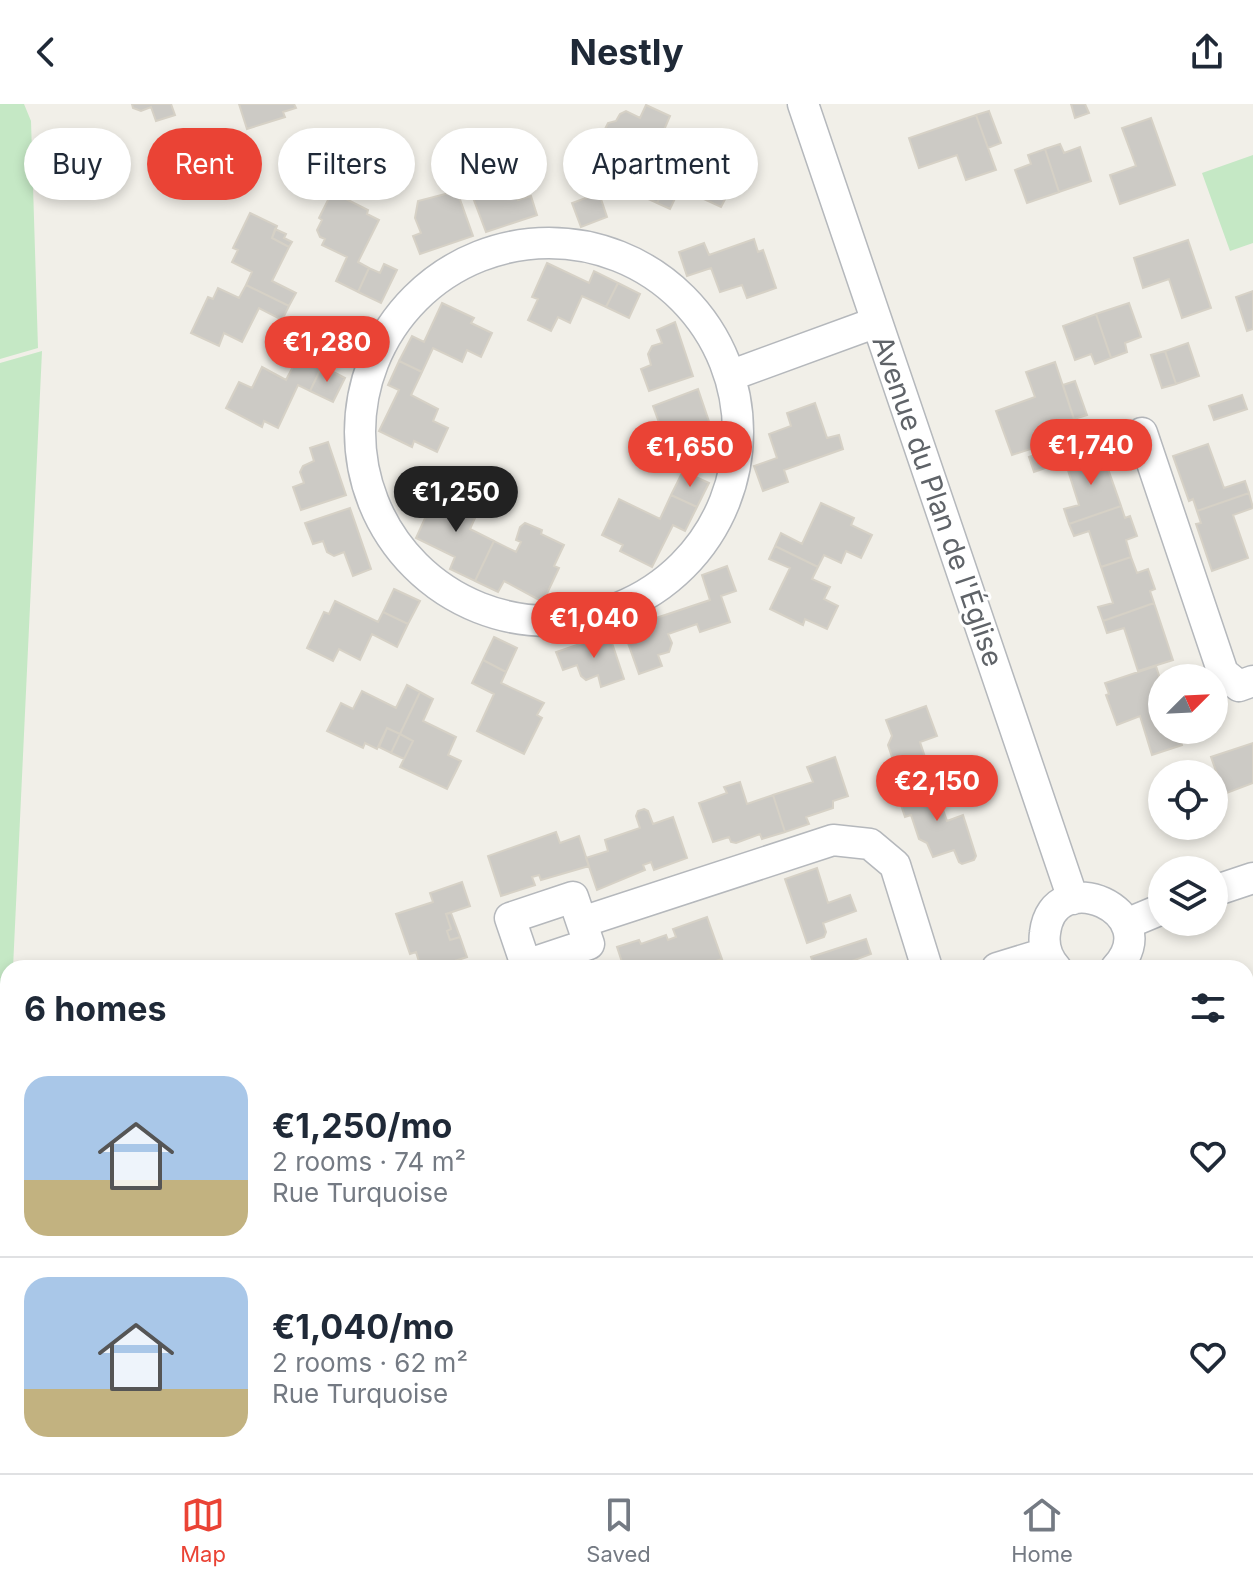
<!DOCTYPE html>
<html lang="en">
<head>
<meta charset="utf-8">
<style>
  :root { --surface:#fff; --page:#f2f2f3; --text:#1f2937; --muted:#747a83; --line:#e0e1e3; --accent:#ea4335 }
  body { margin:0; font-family:Inter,sans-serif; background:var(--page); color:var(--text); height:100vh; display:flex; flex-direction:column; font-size:30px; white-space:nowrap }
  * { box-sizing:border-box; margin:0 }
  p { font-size:26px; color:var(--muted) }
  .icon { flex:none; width:44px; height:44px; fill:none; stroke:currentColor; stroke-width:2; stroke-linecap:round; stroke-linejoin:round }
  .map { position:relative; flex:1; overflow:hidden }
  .details { position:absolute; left:0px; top:856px; width:1254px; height:514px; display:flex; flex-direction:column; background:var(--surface); border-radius:24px 24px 0 0; box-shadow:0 4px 12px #0003 }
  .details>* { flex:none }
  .banner { position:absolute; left:24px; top:24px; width:800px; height:72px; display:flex; gap:16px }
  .needle { width:52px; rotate:66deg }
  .fabs { position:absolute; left:1148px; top:560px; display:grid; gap:16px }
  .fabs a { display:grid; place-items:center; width:80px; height:80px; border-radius:50%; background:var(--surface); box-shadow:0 4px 12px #0003; font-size:40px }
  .price { position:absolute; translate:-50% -68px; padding:0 18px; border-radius:28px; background:var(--accent); color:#fff; font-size:26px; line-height:52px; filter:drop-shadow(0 2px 4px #0008) }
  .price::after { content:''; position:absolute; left:50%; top:48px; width:24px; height:18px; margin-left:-12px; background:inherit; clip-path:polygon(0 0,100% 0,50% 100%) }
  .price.on { background:#222; color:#fff }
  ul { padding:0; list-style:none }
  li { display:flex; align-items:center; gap:24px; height:200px; padding:0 24px }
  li+li { border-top:2px solid var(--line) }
  li span { display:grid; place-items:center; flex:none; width:224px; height:160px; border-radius:24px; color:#555 }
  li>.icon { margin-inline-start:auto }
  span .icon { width:96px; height:96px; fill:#fffc; stroke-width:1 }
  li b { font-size:34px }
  h2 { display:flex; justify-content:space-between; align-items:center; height:96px; padding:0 24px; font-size:34px }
  .chip { padding:0 28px; border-radius:36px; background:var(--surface); box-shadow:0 4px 12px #0003; font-size:28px; line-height:72px }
  .chip.on { background:var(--accent); color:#fff }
  header { display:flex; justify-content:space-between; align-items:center; height:104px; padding:0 24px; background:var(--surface); font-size:36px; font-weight:700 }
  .tabs { display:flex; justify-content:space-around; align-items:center; height:112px; border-top:2px solid var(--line); background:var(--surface); font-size:22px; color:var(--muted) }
  .tabs a { display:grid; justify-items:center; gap:4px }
  .tabs .on { color:var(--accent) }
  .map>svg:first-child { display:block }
  .green { fill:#c5e8c5 }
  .building { fill:#cccac5; stroke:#d6d1c6; stroke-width:2 }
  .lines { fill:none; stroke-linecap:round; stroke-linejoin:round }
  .minor-casing { stroke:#b5b8bc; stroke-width:33 }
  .minor { stroke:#fff; stroke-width:30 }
  .labels { text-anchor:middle; stroke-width:6; stroke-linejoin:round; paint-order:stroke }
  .street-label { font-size:28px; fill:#5f6368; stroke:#fff }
</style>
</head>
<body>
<header><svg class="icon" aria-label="back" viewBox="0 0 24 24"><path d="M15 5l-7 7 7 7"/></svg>Nestly<svg class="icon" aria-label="share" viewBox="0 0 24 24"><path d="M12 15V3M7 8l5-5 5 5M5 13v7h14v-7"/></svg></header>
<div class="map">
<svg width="1253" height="1369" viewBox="0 0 1253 1369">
  <rect width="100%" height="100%" fill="#f1efe8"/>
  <path class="green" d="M 0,0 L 24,0 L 31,17 L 38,244 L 0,255 Z
    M 1253,51 L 1253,139 L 1230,147 L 1202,69 Z
    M 42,247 L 13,864 L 8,864 L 8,1362 L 192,1362 L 197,1369 L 0,1369 L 0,259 Z"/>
  <path class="building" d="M 132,0 L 171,0 L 175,11 L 156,17 L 151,3 L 141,7 L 133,4 Z
    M 239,0 L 294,0 L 296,4 L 283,8 L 285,13 L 247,25 Z
    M 1071,0 L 1085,0 L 1089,9 L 1075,14 Z
    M 646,1 L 670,12 L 664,26 L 675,31 L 667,50 L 679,55 L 657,99 L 646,94 L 657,72 L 606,48 L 604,43 L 608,34 L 604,27 L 608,19 L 616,17 L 620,10 L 626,7 L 640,14 Z
    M 989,7 L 1001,39 L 988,44 L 976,11 Z
    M 976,11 L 996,66 L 966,76 L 957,51 L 919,64 L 909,34 Z
    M 1151,14 L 1175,81 L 1120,100 L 1110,71 L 1136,62 L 1122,24 Z
    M 718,35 L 740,47 L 730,67 L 738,71 L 721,103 L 680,84 L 670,105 L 657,99 L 679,55 L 691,61 L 699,44 L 711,49 Z
    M 1060,40 L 1064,49 L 1080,43 L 1091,77 L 1059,88 L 1045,45 Z
    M 1045,45 L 1059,88 L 1027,99 L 1015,66 L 1031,60 L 1028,51 Z
    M 492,75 L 496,86 L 509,82 L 513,84 L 518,96 L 531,92 L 537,111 L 486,128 L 469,83 Z
    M 457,87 L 473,132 L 420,150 L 413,132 L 421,129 L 415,114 L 418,97 Z
    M 332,88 L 368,106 L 367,110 L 379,116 L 358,158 L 369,164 L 358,188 L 336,177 L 347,153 L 322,141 L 325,135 L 320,133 L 317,126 L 322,116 L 319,114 Z
    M 599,89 L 607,113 L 581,123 L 572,99 Z
    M 250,109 L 277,122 L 272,134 L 289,143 L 272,177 L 296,189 L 289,202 L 246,181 L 252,168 L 232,158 L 238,146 L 233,144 Z
    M 275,125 L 286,130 L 284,134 L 292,138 L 289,143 L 272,134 Z
    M 754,135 L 758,148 L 763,146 L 776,184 L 747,194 L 742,181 L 720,188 L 711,164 L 687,172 L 679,148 L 704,139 L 709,151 Z
    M 1188,136 L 1211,204 L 1182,214 L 1169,175 L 1143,184 L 1134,154 Z
    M 547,159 L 589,179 L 594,167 L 618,179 L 606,203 L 582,192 L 570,219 L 558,213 L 551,227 L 528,216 L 538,195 L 532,193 Z
    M 384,160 L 397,166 L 381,199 L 358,188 L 369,164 L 380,169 Z
    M 618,179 L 640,190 L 629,214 L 606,203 Z
    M 246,181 L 289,202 L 282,216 L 259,204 L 242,238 L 224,229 L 219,242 L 191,229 L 208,193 L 213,195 L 218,184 L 239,194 Z
    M 1253,187 L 1253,225 L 1247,227 L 1236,193 Z
    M 442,199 L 474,214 L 471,219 L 492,229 L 481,253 L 467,246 L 462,258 L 433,244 L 422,268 L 399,257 L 412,232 L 424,238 Z
    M 1129,199 L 1141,233 L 1125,239 L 1127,248 L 1111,254 L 1096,210 Z
    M 1096,210 L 1111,254 L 1095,260 L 1091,250 L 1075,256 L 1063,222 Z
    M 675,218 L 693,272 L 649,287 L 641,265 L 651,261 L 648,250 L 652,242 L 662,239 L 657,226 Z
    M 1188,239 L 1199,272 L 1176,280 L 1165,247 Z
    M 1165,247 L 1176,280 L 1162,284 L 1151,251 Z
    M 299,251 L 322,262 L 310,287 L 298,281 L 278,324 L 264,317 L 262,323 L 226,304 L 239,278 L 252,284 L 262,263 L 286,276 Z
    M 399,257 L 422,268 L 411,291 L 438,305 L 433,317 L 448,324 L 437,348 L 414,337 L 412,343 L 379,327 L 399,286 L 388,281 Z
    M 1055,258 L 1074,315 L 1034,328 L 1040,342 L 1012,351 L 996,307 L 1035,293 L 1026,268 Z
    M 322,262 L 345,274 L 333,298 L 310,287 Z
    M 1075,277 L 1087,311 L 1074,315 L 1063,281 Z
    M 698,285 L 716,338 L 698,344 L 693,330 L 683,335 L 675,330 L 672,320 L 661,324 L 653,302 Z
    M 1242,291 L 1247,305 L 1214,316 L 1209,302 Z
    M 815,299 L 827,334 L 839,331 L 843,345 L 784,366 L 788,378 L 763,387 L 754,362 L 777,354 L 769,330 L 791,322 L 787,309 Z
    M 1081,336 L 1086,350 L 1034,368 L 1029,353 Z
    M 328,338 L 346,391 L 301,406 L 293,383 L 304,379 L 300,368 L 303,362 L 314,357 L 310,344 Z
    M 1208,340 L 1224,384 L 1245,377 L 1249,389 L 1197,407 L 1193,395 L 1189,397 L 1173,352 Z
    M 1101,345 L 1121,402 L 1069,420 L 1064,405 L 1079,401 L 1065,357 Z
    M 683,367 L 709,379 L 697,403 L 671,391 Z
    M 447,383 L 469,394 L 463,408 L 475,414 L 470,425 L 494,437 L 475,477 L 450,465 L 455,453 L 416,434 L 431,401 L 436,404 Z
    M 1249,389 L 1253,404 L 1233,411 L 1248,454 L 1212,467 L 1196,420 L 1201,419 L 1197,407 Z
    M 671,391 L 697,403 L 685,427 L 673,421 L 652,463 L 620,447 L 623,441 L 602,431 L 619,395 L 660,415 Z
    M 821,399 L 854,414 L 851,421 L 872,431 L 861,454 L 846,447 L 841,459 L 824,451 L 818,463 L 775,442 L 781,429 L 802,440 Z
    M 1121,402 L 1125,414 L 1130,412 L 1137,432 L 1126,436 L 1131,453 L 1101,463 L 1089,427 L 1074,432 L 1069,420 Z
    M 350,404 L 371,465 L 353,472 L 344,448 L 334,452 L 327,448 L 323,437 L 313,440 L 305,419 Z
    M 525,419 L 542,426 L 541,430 L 564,441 L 554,462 L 559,464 L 543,498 L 504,477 L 498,488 L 475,477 L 494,437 L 516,448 L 521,438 L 516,436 L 520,423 Z
    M 775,442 L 818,463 L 812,475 L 830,483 L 824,495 L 838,502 L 827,525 L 805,515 L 803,521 L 770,505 L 790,464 L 769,455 Z
    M 1131,453 L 1137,469 L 1148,465 L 1155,485 L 1150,487 L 1154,499 L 1103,517 L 1098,503 L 1113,499 L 1101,463 Z
    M 727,462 L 736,487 L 721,492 L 730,518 L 700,528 L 697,520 L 668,530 L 672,539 L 669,548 L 658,551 L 662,562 L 639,570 L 623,525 L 710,496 L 702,471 Z
    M 394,485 L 420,497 L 408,520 L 383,508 Z
    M 335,497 L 378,518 L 383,508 L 408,520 L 397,543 L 372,530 L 360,556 L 339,545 L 333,557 L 307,544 L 324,508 L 329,510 Z
    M 1154,499 L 1173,556 L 1138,567 L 1124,524 L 1107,529 L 1103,517 Z
    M 609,530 L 624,575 L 601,583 L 598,571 L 586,576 L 581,572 L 577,561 L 563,566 L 556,548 Z
    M 494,533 L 517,544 L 506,568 L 483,556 Z
    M 483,556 L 506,568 L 501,579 L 544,599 L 537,611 L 542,614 L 524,650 L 477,627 L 494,590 L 472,579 Z
    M 1156,562 L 1162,581 L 1162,626 L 1177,626 L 1182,641 L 1152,651 L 1140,612 L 1117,621 L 1106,591 L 1109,590 L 1105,579 Z
    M 407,581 L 420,588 L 400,630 L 387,624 L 377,645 L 365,639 L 363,644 L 327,627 L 341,599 L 353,605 L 362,587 L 396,604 Z
    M 420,588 L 433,595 L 423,617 L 456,633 L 448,651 L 461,657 L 447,685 L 400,663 L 413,637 L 400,630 Z
    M 926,602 L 937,632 L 920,638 L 933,677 L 897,689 L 888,665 L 895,662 L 888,641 L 892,632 L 886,616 Z
    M 387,624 L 400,630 L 391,649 L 379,643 Z
    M 400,630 L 413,637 L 404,655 L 391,649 Z
    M 1253,639 L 1253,679 L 1224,690 L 1211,653 Z
    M 835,653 L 848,692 L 833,697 L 833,704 L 806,713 L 809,720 L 785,728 L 773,691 L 813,678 L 807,663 Z
    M 933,677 L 947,717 L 963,711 L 976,752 L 974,756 L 962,760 L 959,758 L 954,746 L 933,753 L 927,739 L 919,735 L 911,711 L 905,713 L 897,689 Z
    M 740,678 L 747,700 L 773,691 L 785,728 L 762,735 L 760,730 L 736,739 L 731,738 L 729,733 L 713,738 L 699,699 L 727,689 L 724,683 Z
    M 644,705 L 648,707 L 653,720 L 673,713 L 687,754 L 654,766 L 651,758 L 643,761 L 645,766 L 597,786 L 586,754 L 608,747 L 605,736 L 640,724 L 636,712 L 638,707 Z
    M 556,728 L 560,739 L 579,732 L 589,762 L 541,776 L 539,771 L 532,773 L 535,781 L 501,792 L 488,752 Z
    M 817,764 L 828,799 L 850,791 L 856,807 L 823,819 L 826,828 L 824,833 L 807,839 L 785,775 Z
    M 462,778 L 470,802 L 446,810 L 451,825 L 447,827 L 450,836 L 460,833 L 467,853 L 433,864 L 421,864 L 416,848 L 410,850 L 396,810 L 433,798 L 430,789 Z
    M 451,809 L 460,833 L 450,836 L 447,827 L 451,825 L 446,810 Z
    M 707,813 L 722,855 L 695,864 L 624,864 L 617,843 L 639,836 L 641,840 L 666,831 L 668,836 L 676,833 L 673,825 Z
    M 866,835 L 871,850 L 849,858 L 851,864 L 815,864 L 811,853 Z
    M 1253,874 L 1253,926 L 1246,928 L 1246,877 Z
    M 1253,965 L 1253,1043 L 1246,1045 L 1246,968 Z
    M 705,1362 L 791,1362 L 794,1369 L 699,1369 L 697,1365 Z
    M 817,1362 L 894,1362 L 896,1369 L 804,1369 L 818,1365 Z"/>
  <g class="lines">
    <defs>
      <path id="minor" d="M 803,0 L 1073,795
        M360 328a189 189 0 1 1 378 0a189 189 0 1 1-378 0Z
        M 732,271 L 877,218
        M 1142,329 L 1223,569 L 1239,582 L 1253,577
        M 1214,787 L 1253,774
        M 573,793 L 589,840 L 526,861 L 510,814 Z
        M 582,818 L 833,736 L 870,740 L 895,761 L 927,864
        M 1126,820 L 1162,805
        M 997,864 L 1046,849
        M 1056,864 C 1047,854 1043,843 1045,829 C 1053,757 1168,808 1116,864
        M 1246,1312 L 1253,1334
        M 1083,1362 L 1095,1369
        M 982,1369 L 1002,1362"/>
    </defs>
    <use href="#minor" class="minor-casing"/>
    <use href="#minor" class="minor"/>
  </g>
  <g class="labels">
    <g class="street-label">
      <text transform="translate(938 397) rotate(71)" y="10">Avenue du Plan de l'Église</text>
    </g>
  </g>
</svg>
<div class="fabs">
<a><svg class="needle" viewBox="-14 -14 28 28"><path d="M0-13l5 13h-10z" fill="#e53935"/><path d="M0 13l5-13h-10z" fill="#747a83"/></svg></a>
<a><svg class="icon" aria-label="locate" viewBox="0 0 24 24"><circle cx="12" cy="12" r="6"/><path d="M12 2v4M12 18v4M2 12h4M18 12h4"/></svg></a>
<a><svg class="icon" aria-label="layers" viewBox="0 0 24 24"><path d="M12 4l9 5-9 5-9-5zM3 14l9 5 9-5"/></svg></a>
</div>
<b class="price" style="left:327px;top:280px">€1,280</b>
<b class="price" style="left:1091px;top:383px">€1,740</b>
<b class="price" style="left:690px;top:385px">€1,650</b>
<b class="price on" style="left:456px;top:430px">€1,250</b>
<b class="price" style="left:594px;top:556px">€1,040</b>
<b class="price" style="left:937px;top:719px">€2,150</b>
<div class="banner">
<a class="chip">Buy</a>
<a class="chip on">Rent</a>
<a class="chip">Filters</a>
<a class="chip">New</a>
<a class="chip">Apartment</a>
</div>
<section class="details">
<h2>6 homes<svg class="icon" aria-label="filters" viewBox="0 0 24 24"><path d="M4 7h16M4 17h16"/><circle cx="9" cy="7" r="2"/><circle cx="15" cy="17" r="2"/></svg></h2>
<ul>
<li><span style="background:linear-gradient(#a9c7e8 65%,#c2b280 0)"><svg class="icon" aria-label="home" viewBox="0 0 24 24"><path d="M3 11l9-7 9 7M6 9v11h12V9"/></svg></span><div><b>€1,250/mo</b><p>2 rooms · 74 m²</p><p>Rue Turquoise</p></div><svg class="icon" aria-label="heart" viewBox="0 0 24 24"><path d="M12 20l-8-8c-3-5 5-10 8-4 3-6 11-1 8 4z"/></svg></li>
<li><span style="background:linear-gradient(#a9c7e8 70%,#c2b280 0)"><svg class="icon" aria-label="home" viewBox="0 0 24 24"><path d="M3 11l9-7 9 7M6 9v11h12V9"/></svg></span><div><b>€1,040/mo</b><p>2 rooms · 62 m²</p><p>Rue Turquoise</p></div><svg class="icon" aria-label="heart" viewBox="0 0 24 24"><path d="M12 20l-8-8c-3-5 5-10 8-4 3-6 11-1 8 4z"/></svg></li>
</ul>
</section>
</div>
<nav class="tabs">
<a class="on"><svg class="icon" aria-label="map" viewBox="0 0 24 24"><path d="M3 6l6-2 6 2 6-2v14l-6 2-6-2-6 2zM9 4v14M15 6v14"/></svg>Map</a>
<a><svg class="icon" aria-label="saved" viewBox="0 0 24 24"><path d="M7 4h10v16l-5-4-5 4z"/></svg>Saved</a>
<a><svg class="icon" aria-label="home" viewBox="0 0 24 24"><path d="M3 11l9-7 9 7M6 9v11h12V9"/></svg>Home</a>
</nav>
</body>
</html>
